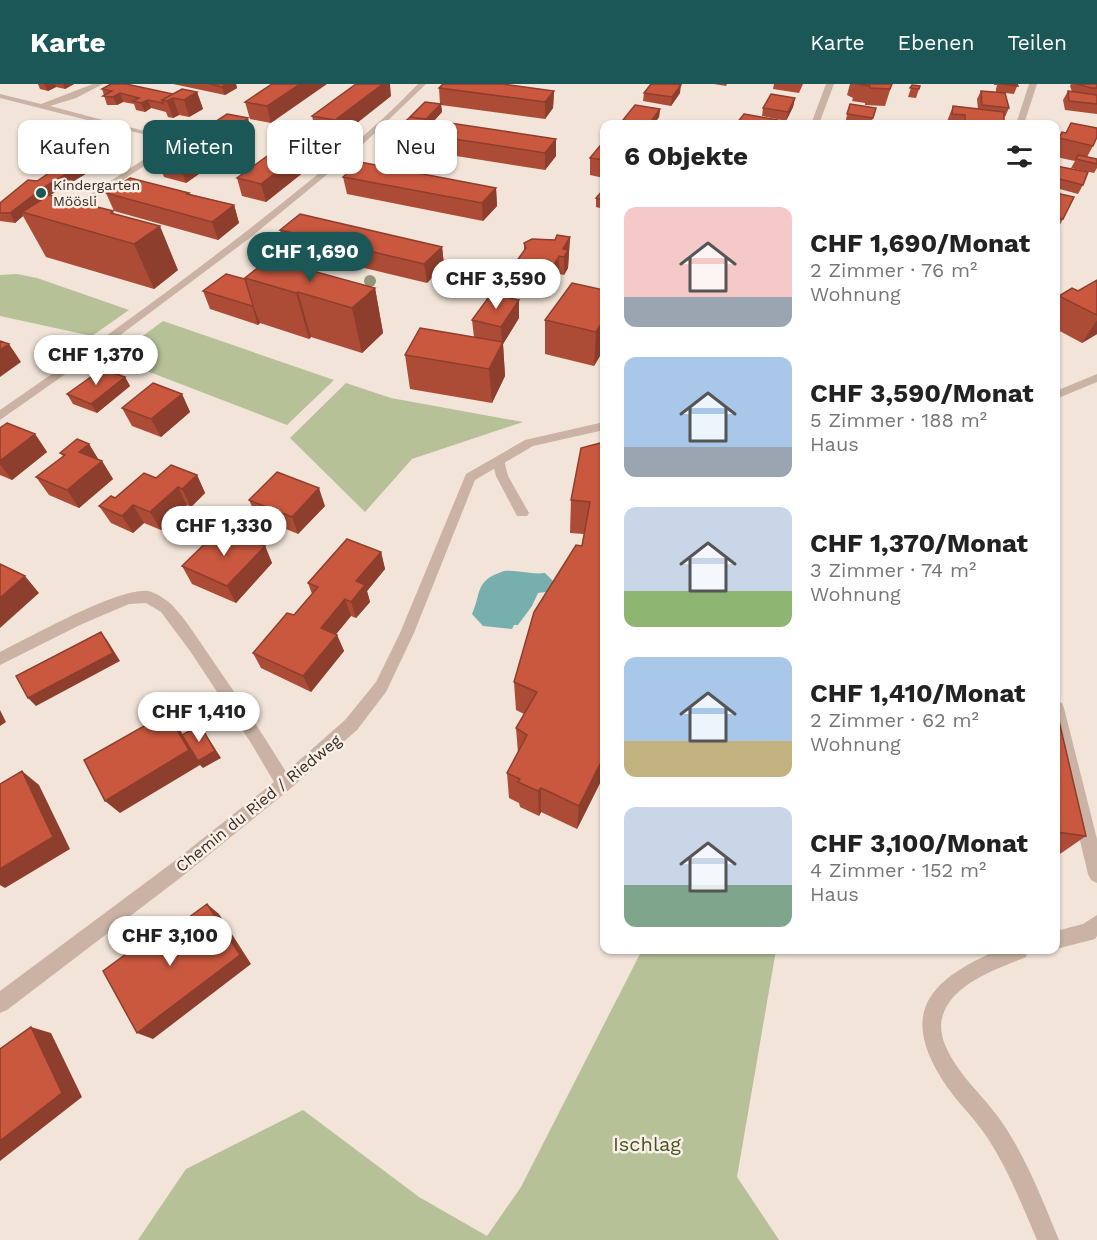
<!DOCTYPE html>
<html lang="de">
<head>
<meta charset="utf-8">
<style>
  :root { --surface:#fff; --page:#f6f6f6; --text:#222; --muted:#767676; --accent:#1b5757 }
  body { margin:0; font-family:"Work Sans",sans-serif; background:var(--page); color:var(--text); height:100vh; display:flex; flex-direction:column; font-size:22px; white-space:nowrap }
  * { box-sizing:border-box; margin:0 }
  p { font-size:20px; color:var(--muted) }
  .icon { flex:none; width:33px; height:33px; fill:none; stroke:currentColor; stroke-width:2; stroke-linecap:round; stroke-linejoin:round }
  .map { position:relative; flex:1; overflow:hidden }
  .drawer { position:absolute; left:600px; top:36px; width:460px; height:834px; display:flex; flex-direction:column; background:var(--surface); border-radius:12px; box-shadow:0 2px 4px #0004 }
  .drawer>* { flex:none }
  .banner { position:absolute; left:18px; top:36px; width:492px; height:54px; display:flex; gap:12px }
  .price { position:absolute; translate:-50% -51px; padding:0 14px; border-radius:21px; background:#fff; color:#222; font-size:20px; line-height:39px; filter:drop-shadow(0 2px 3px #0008) }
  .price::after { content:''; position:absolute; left:50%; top:36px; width:18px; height:14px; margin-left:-9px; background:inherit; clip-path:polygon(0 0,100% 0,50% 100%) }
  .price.current { background:var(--accent); color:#fff }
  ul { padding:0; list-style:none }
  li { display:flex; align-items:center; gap:18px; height:150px; padding:0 24px }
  li span { display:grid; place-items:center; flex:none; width:168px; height:120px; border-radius:12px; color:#555 }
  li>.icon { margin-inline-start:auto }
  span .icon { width:72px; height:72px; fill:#fffc; stroke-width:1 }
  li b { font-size:26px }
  h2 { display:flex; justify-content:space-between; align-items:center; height:72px; padding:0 24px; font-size:26px }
  .pill { padding:0 21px; border-radius:12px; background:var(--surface); box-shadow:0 2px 4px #0004; font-size:21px; line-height:54px }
  .pill.current { background:var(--accent); color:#fff }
  header { display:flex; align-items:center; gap:36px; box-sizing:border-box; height:84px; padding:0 30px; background:var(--accent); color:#fff }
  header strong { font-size:28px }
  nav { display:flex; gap:33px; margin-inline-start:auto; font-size:21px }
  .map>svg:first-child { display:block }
  .green { fill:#b6c198 }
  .water { fill:#77afae }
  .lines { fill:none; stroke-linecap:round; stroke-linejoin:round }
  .lane { fill:#cab3a4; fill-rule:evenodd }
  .street { fill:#cab3a4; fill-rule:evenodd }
  .tree { fill:#949578 }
  .wall { fill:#ad4c36 }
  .shaded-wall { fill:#8d3e2c }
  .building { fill:#c9583f; stroke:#8d3e2c; stroke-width:1.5 }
  .poi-dot { fill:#1b5757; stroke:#f9efe5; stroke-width:2 }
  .labels { text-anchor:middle; stroke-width:5; stroke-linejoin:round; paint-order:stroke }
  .far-poi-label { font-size:14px; fill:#352a26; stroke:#f9efe5; text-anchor:start }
  .street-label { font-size:16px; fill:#352a26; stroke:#f9efe5 }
  .near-park-label { font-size:20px; fill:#475429; stroke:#f9efe5 }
</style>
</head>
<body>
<header>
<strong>Karte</strong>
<nav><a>Karte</a><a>Ebenen</a><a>Teilen</a></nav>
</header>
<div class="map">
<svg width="1097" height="1156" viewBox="0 0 1097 1156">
  <rect width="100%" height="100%" fill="#f2e4d8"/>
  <path class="green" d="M 17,190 L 37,194 L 129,226 L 92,252 L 0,232 L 0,191 Z
    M 163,237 L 334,296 L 287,341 L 113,274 Z
    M 346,299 L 391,314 L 523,338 L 412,375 L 365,428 L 290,354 Z
    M 642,866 L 776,866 L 737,1093 L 779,1156 L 138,1156 L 186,1085 L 303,1026 L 419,1113 L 487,1152 L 521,1103 Z"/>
  <path class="water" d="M 504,487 C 519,486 532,491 545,489 L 554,498 L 546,514 L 546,508 L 538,509 L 532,522 L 518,541 L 514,541 L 512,545 L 483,542 L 472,530 C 482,508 474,497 504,487 Z"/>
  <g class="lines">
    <path class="lane" d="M 175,55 L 182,57 L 85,121 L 77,119 Z
      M 498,372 L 504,376 L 508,392 L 529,429 L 527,432 L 517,432 L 496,392 L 492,376 Z
      M 1056,617 L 1062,619 L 1064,624 L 1097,755 L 1097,799 L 1091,796 L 1088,790 L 1056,656 Z
      M 1097,831 L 1097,852 L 1095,855 L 1056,865 L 1056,847 L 1083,840 Z
      M 998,866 L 1028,866 L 1026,873 C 999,884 956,898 944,928 C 939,939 941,953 946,963 C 958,991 984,1012 1001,1037 C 1026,1073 1042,1115 1059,1156 L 1037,1156 C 1022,1121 1008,1085 987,1053 C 975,1035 960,1021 947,1003 C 898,931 926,897 998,866 Z"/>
    <path class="street" d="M 93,0 L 103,0 L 76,14 L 50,22 L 182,57 L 178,59 L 0,14 L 0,10 L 41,20 Z
      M 418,0 L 426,0 L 357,66 L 251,153 L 111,258 L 0,336 L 0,326 C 89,265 177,202 262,135 C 316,92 370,50 418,0 Z
      M 826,0 L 834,0 L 819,40 L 811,40 Z
      M 1029,0 L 1037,0 L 1024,40 L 1016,40 Z
      M 1097,290 L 1097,298 L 1056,315 L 1056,307 Z
      M 604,338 L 604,346 L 533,362 L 475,396 L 414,549 L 386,608 L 357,646 L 290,705 L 184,791 L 7,926 L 0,929 L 0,907 L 172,779 L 274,698 L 251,659 L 190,567 L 161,528 L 146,519 L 129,520 L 80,541 L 0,581 L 0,568 C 31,553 117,504 148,507 C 155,508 167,516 172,521 C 187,537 200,558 213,577 C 238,613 263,650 286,688 L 345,636 L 376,598 L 400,549 L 466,390 L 525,356 Z"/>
  </g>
  <circle class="tree" cx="370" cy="197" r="6"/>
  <path class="wall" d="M 38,0 L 74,0 L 65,5 L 56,3 L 48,7 L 40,5 Z
    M 173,0 L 236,0 L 237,4 L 225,11 Z
    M 272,0 L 271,39 L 250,35 L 245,18 Z
    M 714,0 L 727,0 L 726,2 Z
    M 774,0 L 803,0 L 799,9 L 773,5 Z
    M 850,0 L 892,0 L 885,22 L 865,21 L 865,19 L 852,17 L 853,14 L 847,11 Z
    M 994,0 L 1018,0 L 1014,10 L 1005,9 L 1009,24 L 1005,33 L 1004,32 L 1004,40 L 946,40 L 953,22 L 978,25 L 977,15 L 981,7 L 996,8 L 996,5 L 997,1 L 994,1 Z
    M 1071,0 L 1097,0 L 1097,30 L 1065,26 L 1063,16 L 1068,7 L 1072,8 L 1070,2 Z
    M 912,1 L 920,2 L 916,14 L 908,13 Z
    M 439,4 L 554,7 L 553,24 L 545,35 L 441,21 L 442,28 L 434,37 L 556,55 L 556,72 L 545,86 L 399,63 L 396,46 L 440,20 Z
    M 102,5 L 173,10 L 197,8 L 203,25 L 189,33 L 179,31 L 173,34 L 168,33 L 166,28 L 151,24 L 145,28 L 136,26 L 134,20 L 123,18 L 117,21 L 107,21 Z
    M 644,9 L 680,9 L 671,22 L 643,17 Z
    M 391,12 L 338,54 L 316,49 L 312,32 Z
    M 795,14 L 793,23 L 786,37 L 762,32 L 763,24 Z
    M 850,20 L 876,24 L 871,40 L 855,40 L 845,39 Z
    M 660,25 L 659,33 L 654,40 L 623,40 L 623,36 Z
    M 1062,48 L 1093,62 L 1087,73 L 1097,75 L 1097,84 L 1094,89 L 1071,84 L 1075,77 L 1056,73 L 1056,61 Z
    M 117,52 L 124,69 L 106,81 L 52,70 L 43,53 Z
    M 253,52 L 186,99 L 164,93 L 157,76 Z
    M 604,57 L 604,94 L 590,91 L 590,74 Z
    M 329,68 L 266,118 L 242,112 L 237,94 Z
    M 1056,82 L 1083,101 L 1078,110 L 1056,104 Z
    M 89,88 L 50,111 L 113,127 L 114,130 L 178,186 L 154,205 L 46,173 L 23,132 L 15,139 L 0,137 L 0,119 L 37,97 Z
    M 343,93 L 496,104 L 497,122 L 483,137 L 347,110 Z
    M 604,105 L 604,125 L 596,123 L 596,114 Z
    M 1056,108 L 1063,135 L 1056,148 Z
    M 106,109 L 189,109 L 190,110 L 234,121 L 239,139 L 218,156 L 114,127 Z
    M 280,146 L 442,163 L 444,181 L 427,199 L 285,165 Z
    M 570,153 L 568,184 L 564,191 L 559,190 L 548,209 L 512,203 L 511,185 L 524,167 L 524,159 L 555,156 Z
    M 245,194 L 375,204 L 383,249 L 362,269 L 311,253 L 309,255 L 260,239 L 258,241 L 210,225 L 203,207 L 245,195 Z
    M 1097,196 L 1097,250 L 1082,259 L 1056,245 L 1056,216 L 1059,212 L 1078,207 Z
    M 604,205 L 604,265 L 594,282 L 545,270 L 545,236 L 604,206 Z
    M 519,216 L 519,234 L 503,260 L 505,292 L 492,319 L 410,305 L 405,271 L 474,253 L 472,236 Z
    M 125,293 L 130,302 L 97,329 L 73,320 L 67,310 Z
    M 182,310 L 190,328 L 161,353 L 132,342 L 122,324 Z
    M 0,344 L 35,350 L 47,368 L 12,396 L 0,391 Z
    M 604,358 L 604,698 L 601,697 L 577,745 L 541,728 L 539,732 L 520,723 L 519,719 L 509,714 L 507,689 L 518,669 L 516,644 L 524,630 L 516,626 L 514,598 L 582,462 L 584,450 L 570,449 L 571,416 Z
    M 89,360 L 98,375 L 102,377 L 113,395 L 79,424 L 49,411 L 36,393 L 63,372 L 60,369 Z
    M 197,391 L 205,409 L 191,423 L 187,421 L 161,446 L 144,439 L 133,449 L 111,439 L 99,422 L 156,394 Z
    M 249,416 L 325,422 L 298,450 L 257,433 Z
    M 265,462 L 272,479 L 236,519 L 192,500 L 182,482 Z
    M 381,468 L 385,485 L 367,507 L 370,518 L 356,534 L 351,532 L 336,550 L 337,551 L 344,567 L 311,608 L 261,584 L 253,569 L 294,531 L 312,510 L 308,499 Z
    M 1056,624 L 1086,752 L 1060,770 L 1056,769 Z"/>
  <path class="shaded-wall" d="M 44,0 L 55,0 L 56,3 L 48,7 Z
    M 63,0 L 74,0 L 65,5 Z
    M 227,0 L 236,0 L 237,4 L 225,11 L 222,3 Z
    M 300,0 L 327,0 L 271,39 L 267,22 Z
    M 383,0 L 390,0 L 391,12 L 338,54 L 335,36 Z
    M 681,1 L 680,9 L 671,22 L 672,13 Z
    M 554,7 L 553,24 L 545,35 L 545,18 Z
    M 197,8 L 203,25 L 189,33 L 184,16 Z
    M 120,9 L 123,18 L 117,21 L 113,13 Z
    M 173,14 L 179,31 L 173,34 L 167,17 Z
    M 795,14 L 793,23 L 786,37 L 788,28 Z
    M 148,16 L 151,24 L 145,28 L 141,19 Z
    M 441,20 L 442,28 L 423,48 L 422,39 Z
    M 660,25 L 659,33 L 654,40 L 649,40 Z
    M 248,34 L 253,52 L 186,99 L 180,81 Z
    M 325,51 L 329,68 L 266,118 L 261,100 Z
    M 117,52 L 124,69 L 106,81 L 99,64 Z
    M 556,55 L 556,72 L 545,86 L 545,69 Z
    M 85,79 L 89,88 L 22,128 L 23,132 L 15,139 L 10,129 L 44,103 Z
    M 496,104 L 497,122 L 483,137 L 482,119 Z
    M 234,121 L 239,139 L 218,156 L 212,138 Z
    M 160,142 L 178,186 L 154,205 L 134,160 Z
    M 570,153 L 568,184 L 564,191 L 564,173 L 563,165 Z
    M 442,163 L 444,181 L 427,199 L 424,180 Z
    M 559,172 L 559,190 L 548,209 L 548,191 Z
    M 375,204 L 383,249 L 362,269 L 352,224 Z
    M 298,208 L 311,253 L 309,255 L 296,209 Z
    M 519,216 L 519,234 L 503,260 L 505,292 L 492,319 L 489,285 L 502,260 L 501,243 Z
    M 253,221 L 260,239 L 258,241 L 252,222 Z
    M 604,235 L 604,265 L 594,282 L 596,248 Z
    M 1097,236 L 1097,250 L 1082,259 Z
    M 9,260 L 21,278 L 0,293 L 0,266 Z
    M 125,293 L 130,302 L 97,329 L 91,320 Z
    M 182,310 L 190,328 L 161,353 L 151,335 Z
    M 35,350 L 47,368 L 12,396 L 0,380 L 0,377 Z
    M 89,360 L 100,378 L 79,368 Z
    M 102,377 L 113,395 L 79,424 L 67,406 Z
    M 197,391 L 205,409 L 191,423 L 182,405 Z
    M 178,403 L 187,421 L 161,446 L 150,428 Z
    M 319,404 L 325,422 L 298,450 L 292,433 Z
    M 133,421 L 144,439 L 133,449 L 122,432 Z
    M 265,462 L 272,479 L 236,519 L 227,502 Z
    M 381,468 L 385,485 L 367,507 L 370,518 L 356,534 L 351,518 L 356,497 Z
    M 25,492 L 39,509 L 0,544 L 0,514 Z
    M 345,515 L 351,532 L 328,560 L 321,544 Z
    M 101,548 L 107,556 L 120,577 L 36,622 L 28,614 Z
    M 337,551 L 344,567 L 311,608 L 303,592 Z
    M 0,626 L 6,638 L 0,642 Z
    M 167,629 L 179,644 L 198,677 L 200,641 L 221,674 L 203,684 L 200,681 L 120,729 L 105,717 Z
    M 604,672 L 601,697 L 577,745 L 579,722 Z
    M 22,687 L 39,701 L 70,765 L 5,804 L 0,801 L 0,785 Z
    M 541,704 L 541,728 L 539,732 L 538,707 Z
    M 207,820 L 219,830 L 251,880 L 153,955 L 137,949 Z
    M 31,943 L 51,949 L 82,1013 L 0,1077 L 0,1057 Z"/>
  <path class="building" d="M 111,0 L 126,0 L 173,10 L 162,16 L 163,19 L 148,16 L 141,19 L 133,17 L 139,14 L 120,9 L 113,13 L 103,12 L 112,7 L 102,5 Z
    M 209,0 L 227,0 L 222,3 Z
    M 272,0 L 300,0 L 267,22 L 245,18 Z
    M 356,0 L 383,0 L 335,36 L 312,32 Z
    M 443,0 L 502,0 L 554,7 L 545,18 L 439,4 Z
    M 651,0 L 677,0 L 681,1 L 672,13 L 644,9 Z
    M 857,0 L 892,0 L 890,5 L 870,4 L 870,2 Z
    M 1001,0 L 1017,0 L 1018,2 Z
    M 1076,0 L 1097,0 L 1097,4 L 1092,4 Z
    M 912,1 L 920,2 L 919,5 L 910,4 Z
    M 182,5 L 197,8 L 184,16 L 173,14 L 167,17 L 162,16 Z
    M 981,7 L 1005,9 L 1009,24 L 982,21 Z
    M 1068,7 L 1097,11 L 1097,20 L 1069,17 Z
    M 771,10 L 795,14 L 788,28 L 763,24 Z
    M 425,18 L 441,20 L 426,35 L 410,33 Z
    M 850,20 L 876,24 L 873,34 L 847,30 Z
    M 635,21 L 660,25 L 649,40 L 623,36 Z
    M 953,22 L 1004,28 L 1004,40 L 980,40 L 965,38 L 965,31 L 952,30 Z
    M 227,30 L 248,34 L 180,81 L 157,76 Z
    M 744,30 L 778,36 L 776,40 L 736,40 Z
    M 410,33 L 556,55 L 545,69 L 396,46 Z
    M 1071,39 L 1097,44 L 1097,53 L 1093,62 L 1059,54 L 1062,48 L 1066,49 Z
    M 62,41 L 117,52 L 99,64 L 43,53 Z
    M 303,46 L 325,51 L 261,100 L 237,94 Z
    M 604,57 L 604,76 L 590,74 Z
    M 1078,71 L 1097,75 L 1097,80 L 1076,75 Z
    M 70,75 L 85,79 L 44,103 L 10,129 L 0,129 L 0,119 L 28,96 L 37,97 Z
    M 360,78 L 496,104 L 482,119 L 343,93 Z
    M 1056,82 L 1088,88 L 1083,101 L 1056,94 Z
    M 130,94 L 189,109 L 187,110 L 234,121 L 212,138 L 106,109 Z
    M 604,105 L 604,116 L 596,114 Z
    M 1056,109 L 1074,113 L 1063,135 L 1056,133 Z
    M 49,111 L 113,127 L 111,129 L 160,142 L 134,160 L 22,128 Z
    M 300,130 L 442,163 L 424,180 L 280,146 Z
    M 557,151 L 570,153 L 563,165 L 568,166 L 564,173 L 559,172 L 548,191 L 511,185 L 526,164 L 524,159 L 532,155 L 555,156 Z
    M 269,175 L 375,204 L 352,224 L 298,208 L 296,209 L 245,194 Z
    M 226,190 L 245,195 L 253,221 L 252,222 L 203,207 Z
    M 1097,196 L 1097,231 L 1059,212 L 1072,204 L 1078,207 Z
    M 572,199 L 604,206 L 604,235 L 596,248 L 545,236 Z
    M 491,210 L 519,216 L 501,243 L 472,236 Z
    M 420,244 L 503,258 L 489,285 L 405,271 Z
    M 0,257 L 9,260 L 0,266 Z
    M 102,285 L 125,293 L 91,320 L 67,310 Z
    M 153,299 L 182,310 L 151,335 L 122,324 Z
    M 7,339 L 35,350 L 0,377 L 0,344 Z
    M 77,355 L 89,360 L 79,368 L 102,377 L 67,406 L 36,393 L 65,371 L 60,369 Z
    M 604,358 L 604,672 L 579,722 L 541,704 L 538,707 L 518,698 L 520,695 L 507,689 L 527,651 L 516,644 L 537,608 L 514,598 L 534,528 L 576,461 L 582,462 L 590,418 L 571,416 L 581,364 Z
    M 171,381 L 197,391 L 182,405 L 178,403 L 150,428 L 133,421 L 122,432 L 99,422 L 111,412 L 115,414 L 144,389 L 156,394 Z
    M 277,388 L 319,404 L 292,433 L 249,416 Z
    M 221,444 L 265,462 L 227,502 L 182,482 Z
    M 347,455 L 381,468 L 356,497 L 365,501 L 351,518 L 345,515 L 321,544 L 337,551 L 303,592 L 253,569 L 287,529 L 294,531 L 318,503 L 308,499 Z
    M 0,480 L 25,492 L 0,514 Z
    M 101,548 L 113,569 L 28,614 L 16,592 Z
    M 1056,624 L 1086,752 L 1056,748 Z
    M 167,629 L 189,666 L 105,717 L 84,676 Z
    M 200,641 L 215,667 L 198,677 L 182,651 Z
    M 22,687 L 53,753 L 0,785 L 0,700 Z
    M 207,820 L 240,871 L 137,949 L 103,887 L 159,846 L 162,853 Z
    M 31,943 L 62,1009 L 0,1057 L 0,965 Z"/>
  <circle class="poi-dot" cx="41" cy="109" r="6"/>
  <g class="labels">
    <g class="far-poi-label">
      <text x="53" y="106">Kindergarten<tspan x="53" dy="16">Möösli</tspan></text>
    </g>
    <g class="street-label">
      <text transform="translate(258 719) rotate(-39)" y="6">Chemin du Ried / Riedweg</text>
    </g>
    <g class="near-park-label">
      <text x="647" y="1067">Ischlag</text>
    </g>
  </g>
</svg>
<b class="price current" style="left:310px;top:199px">CHF 1,690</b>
<b class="price" style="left:496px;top:226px">CHF 3,590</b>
<b class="price" style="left:96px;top:302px">CHF 1,370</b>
<b class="price" style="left:224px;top:473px">CHF 1,330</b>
<b class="price" style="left:199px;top:659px">CHF 1,410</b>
<b class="price" style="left:170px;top:883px">CHF 3,100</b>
<div class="banner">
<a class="pill">Kaufen</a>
<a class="pill current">Mieten</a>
<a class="pill">Filter</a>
<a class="pill">Neu</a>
</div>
<section class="drawer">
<h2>6 Objekte<svg class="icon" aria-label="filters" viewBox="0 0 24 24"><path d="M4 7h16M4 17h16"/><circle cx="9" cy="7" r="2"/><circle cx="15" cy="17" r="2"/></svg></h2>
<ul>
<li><span style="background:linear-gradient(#f6c9c9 75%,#9aa5b1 0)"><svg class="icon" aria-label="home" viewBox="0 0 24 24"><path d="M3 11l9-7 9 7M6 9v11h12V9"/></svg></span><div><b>CHF 1,690/Monat</b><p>2 Zimmer · 76 m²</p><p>Wohnung</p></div></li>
<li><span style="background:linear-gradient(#a9c7e8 75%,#9aa5b1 0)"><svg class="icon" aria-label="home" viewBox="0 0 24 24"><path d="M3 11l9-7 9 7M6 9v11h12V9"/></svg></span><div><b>CHF 3,590/Monat</b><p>5 Zimmer · 188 m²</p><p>Haus</p></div></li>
<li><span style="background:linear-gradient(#c9d6e8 70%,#8fb573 0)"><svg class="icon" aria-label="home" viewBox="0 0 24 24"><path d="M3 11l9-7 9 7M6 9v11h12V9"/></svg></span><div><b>CHF 1,370/Monat</b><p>3 Zimmer · 74 m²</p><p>Wohnung</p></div></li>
<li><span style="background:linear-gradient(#a9c7e8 70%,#c2b280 0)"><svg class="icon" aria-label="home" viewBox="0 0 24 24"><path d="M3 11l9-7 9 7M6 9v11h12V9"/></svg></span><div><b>CHF 1,410/Monat</b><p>2 Zimmer · 62 m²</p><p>Wohnung</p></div></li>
<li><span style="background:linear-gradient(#c9d6e8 65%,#7fa58c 0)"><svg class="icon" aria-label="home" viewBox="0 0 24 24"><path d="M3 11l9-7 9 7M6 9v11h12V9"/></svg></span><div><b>CHF 3,100/Monat</b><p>4 Zimmer · 152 m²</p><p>Haus</p></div></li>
</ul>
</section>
</div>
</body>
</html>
